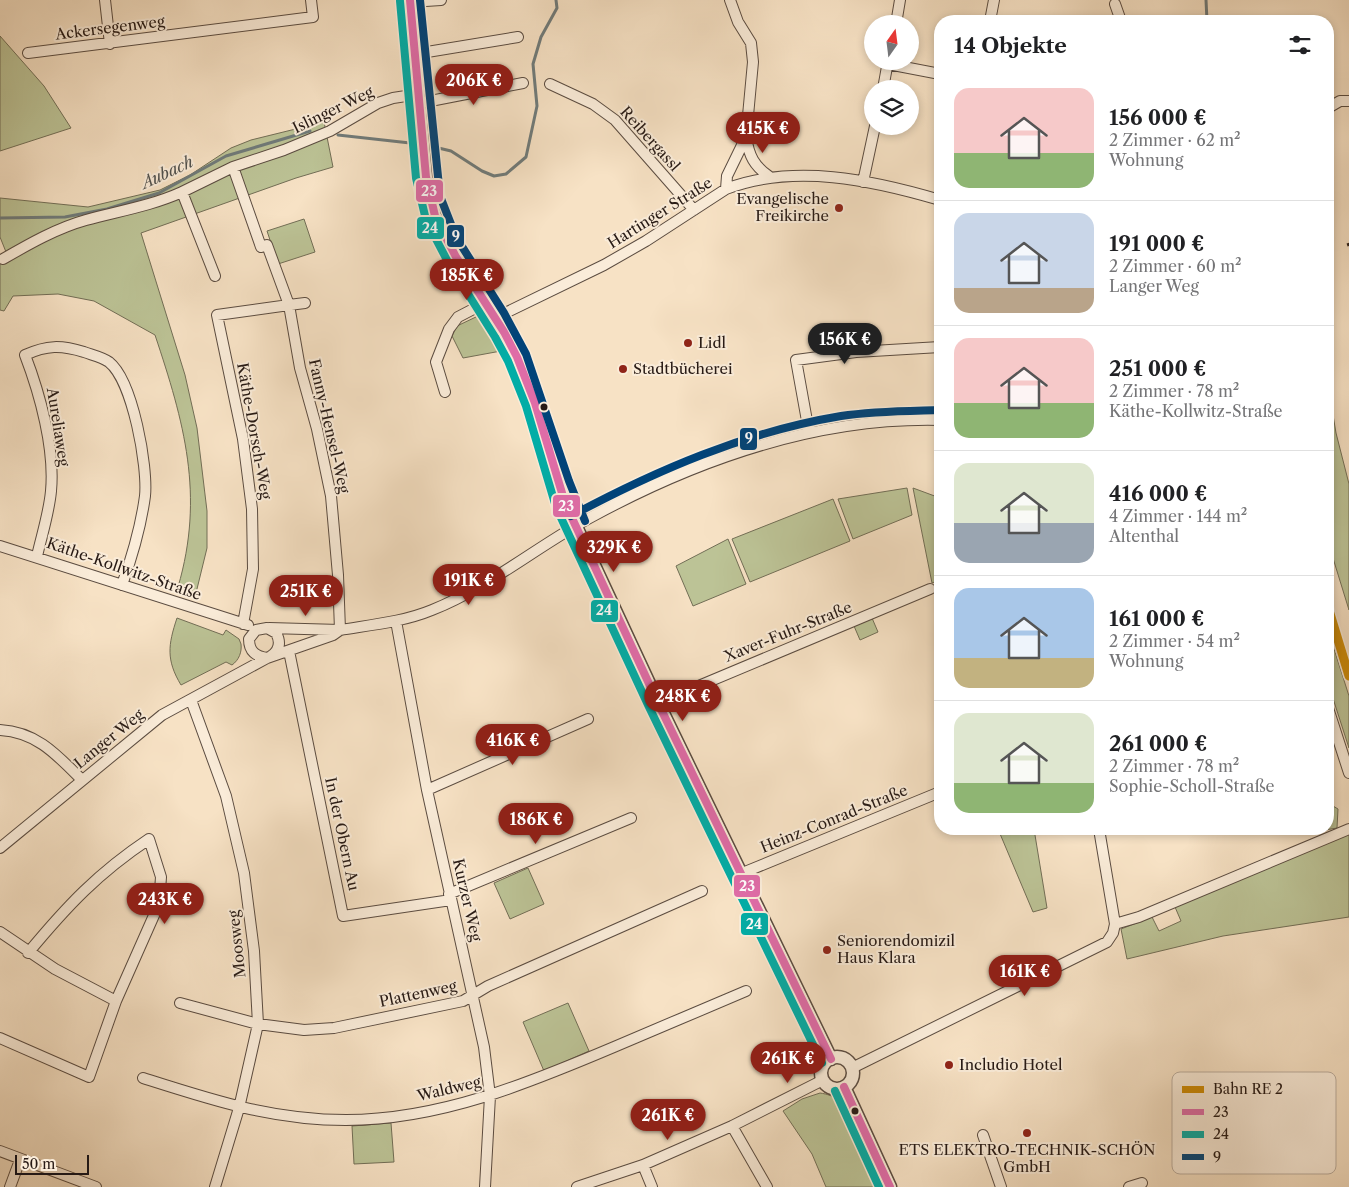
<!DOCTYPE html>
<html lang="de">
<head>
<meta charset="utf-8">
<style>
  :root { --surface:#fff; --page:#f6f6f6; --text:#202124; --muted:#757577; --line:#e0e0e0; --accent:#8f2418 }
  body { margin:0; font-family:"Libre Caslon Text",serif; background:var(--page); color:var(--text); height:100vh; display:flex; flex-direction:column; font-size:19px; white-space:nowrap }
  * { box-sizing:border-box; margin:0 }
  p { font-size:16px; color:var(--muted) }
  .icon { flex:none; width:28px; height:28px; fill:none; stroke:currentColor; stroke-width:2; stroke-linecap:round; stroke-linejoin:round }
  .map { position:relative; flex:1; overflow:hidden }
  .panel { position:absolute; left:934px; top:15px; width:400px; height:820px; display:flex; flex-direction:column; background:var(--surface); border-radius:20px; box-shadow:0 2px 8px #0003 }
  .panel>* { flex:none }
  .needle { width:32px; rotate:14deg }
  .buttons { position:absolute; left:864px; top:15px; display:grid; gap:10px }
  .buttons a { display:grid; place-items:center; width:55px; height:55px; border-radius:50%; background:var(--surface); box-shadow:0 2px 8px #0003; font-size:25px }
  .scale { position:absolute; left:15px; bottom:12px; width:74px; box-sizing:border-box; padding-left:5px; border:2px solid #271a15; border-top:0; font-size:14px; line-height:18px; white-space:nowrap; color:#271a15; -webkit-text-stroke:4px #faecd9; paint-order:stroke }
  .price { position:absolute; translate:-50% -42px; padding:0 11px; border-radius:18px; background:var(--accent); color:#fff; font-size:16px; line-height:32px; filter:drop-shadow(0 1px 2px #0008) }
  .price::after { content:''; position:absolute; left:50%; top:30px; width:15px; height:11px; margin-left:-8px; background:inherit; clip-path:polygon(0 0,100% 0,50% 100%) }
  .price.active { background:#222; color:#fff }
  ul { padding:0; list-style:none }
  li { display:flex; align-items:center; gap:15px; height:125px; padding:0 20px }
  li+li { border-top:1px solid var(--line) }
  li span { display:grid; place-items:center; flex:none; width:140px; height:100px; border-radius:15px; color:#555 }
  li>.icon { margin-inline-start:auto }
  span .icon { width:60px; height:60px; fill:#fffc; stroke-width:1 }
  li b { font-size:21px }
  h2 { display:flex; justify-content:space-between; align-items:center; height:60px; padding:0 20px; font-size:21px }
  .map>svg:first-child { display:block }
  .green { fill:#bcc396; stroke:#726e56 }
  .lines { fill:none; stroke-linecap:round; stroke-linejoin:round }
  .stream { stroke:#707b7a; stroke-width:3 }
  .minor-casing { stroke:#5b4c41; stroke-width:12 }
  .tertiary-casing { stroke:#5b4c41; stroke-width:15 }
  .minor { stroke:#faecd9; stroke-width:10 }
  .tertiary { stroke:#faecd9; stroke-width:12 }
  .rail { stroke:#271a15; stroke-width:3; stroke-dasharray:9 9; stroke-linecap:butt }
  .bus-1-casing { stroke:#faecd9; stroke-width:11 }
  .bus-2-casing { stroke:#faecd9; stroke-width:11 }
  .bus-3-casing { stroke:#faecd9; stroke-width:11 }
  .bus-1 { stroke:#df6ca7; stroke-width:8 }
  .bus-2 { stroke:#02ada6; stroke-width:8 }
  .bus-3 { stroke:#004379; stroke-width:8 }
  .rail-1-casing { stroke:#faecd9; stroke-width:12 }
  .rail-1 { stroke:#cd8a04; stroke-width:9 }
  .poi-dot { fill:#8f2418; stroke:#faecd9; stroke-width:2 }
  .bus-dot { fill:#271a15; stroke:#faecd9; stroke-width:2 }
  .labels { text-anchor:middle; stroke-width:4; stroke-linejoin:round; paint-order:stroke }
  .street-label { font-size:15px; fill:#271a15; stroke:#faecd9 }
  .poi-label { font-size:15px; fill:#271a15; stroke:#faecd9; text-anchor:start }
  .water-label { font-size:16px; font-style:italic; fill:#525350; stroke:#faecd9 }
  .key { fill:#faecd9; stroke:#bbad9e; stroke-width:1 }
  .key-label { font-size:14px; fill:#271a15 }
  .line-badge { stroke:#faecd9; stroke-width:2 }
  .badge-label { font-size:14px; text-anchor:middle; font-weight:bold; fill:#fff }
</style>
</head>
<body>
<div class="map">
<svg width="1349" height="1187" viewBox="0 0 1349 1187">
  <rect width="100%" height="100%" fill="#f7e2c5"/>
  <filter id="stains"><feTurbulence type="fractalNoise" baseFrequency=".004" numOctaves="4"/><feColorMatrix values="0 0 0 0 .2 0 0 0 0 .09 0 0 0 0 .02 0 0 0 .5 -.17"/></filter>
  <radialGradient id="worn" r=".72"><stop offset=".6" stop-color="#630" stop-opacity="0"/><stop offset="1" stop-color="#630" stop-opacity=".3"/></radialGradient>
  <path class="green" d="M 0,36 L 44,86 L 71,128 L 0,151 Z
    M 324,122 L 333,167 L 296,178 L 141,233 L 185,375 L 197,428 L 207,511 L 207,548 L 196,593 L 178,587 C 205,495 184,422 155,335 L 94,301 L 58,294 L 13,296 L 4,311 L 0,310 L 0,256 L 6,252 L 0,237 L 0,198 L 88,207 L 160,190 L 190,175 L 231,148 L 251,140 Z
    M 304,219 L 315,252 L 278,264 L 267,231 Z
    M 478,316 L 501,351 L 463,358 L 452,336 L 457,326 Z
    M 1328,385 L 1336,433 L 1349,484 L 1349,610 L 1328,542 Z
    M 907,488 L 912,515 L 853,539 L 838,499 Z
    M 913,488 L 940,498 L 940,580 L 932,583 Z
    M 833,499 L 850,541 L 750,582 L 732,539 Z
    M 728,539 L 746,584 L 693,606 L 676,566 Z
    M 177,618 L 223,635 L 226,630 L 239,639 L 241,644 C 242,652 239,660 232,665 L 226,662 L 181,685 C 166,660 168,645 177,618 Z
    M 872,618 L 878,632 L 860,640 L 854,626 Z
    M 1328,630 L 1349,696 L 1349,748 L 1328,683 Z
    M 1328,803 L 1338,809 L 1337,828 L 1325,830 L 1328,829 Z
    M 998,829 L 1034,829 L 1047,908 L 1033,912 Z
    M 1349,832 L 1349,917 L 1223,936 L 1127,959 L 1121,929 L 1152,917 L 1159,931 L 1181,921 L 1175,907 Z
    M 528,868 L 544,904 L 510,919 L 494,883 Z
    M 568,1003 L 589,1051 L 544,1071 L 523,1022 Z
    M 820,1093 C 827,1094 834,1096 838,1101 C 853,1120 868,1164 877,1187 L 826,1187 L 812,1154 L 783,1111 L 802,1099 Z
    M 391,1123 L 394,1162 L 354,1164 L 352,1126 Z"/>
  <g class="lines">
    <path class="stream" d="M 1206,0 L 1207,21
      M 338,135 L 419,144
      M 426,145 L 451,151 L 482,171 L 494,176 L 506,174 L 526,157 L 537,106 L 533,64 L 541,37 L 557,8 L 556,0
      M 0,218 L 65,217 L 107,209 L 159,193 L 226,156 L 310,131"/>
    <defs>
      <path id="minor" d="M 105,0 L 110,44
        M 410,2 L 441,0
        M 1115,4 L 1121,21
        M 990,21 L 994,0
        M 896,24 L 900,0
        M 28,53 L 313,17 L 311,0
        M 415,54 L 518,37
        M 888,64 L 940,74
        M 550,84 L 593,104 L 615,120 L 694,210
        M 883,89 L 888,61
        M 420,103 L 523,83
        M 1328,108 L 1340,101 L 1349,101
        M 746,137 C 749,156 754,166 770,177
        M 233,167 L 261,247 L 267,245 L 289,305 L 217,315 L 243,439 L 252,509 L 253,569 L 243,624
        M 863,182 L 875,126
        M 726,189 L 727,176 L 746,137 L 753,62 L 751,43 L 738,22 L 730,0
        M 3,259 C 29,244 57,228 86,220 C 119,211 151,206 182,192
        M 215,276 L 182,192 L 233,167 L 284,150 L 330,131 L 378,103 L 393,98 L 419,94
        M 305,303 L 289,305 L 300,368 L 317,429 L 331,496 L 338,575 L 340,630
        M 495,318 L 604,265 L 646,241 L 726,189 C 794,163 872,180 940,200
        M 445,392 L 436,362 L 449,329 L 458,317 L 485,303
        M 809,432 L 796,360 L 856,352 L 940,347
        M 0,546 L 248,625
        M 37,556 C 42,534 49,513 51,491 C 55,449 40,394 25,355 C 47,345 61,345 84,352 C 92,355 102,357 109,362 C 133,381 148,467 145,496 C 141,526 132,557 122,585
        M 396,621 L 427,790 L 484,1047 L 490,1096 L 485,1187
        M 269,628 L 340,630
        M 289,651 L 343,916 L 451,900
        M 271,656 C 280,650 281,642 276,633 L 267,628 L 256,630 L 249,639 C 249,652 256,656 267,658 L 333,635 L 340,630 C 370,625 403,622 432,610 C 490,587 540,544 595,515 C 701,458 817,417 940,420
        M 191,700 L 226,796 L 244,873 L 254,951 L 258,1024 L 239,1108 L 215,1187
        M 658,703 L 930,589
        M 1328,708 L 1349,773
        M 0,730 C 37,732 57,755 82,780
        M 427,790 L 588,719
        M 0,848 L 162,715 L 267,658
        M 740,874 L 940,792
        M 449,894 L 631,818
        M 1115,924 L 1139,917 L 1349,829
        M 0,932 L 55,969 L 116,1001
        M 180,1003 L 258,1024 L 304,1030 L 334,1028 L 463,1001 L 488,986 L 702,891
        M 0,1038 L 89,1077 L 116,1001 L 159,904 L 161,877 L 149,839 C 98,873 67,906 28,953
        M 852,1068 L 1107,942 L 1113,933 L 1115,924 L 1099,829
        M 143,1078 C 212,1100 272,1120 346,1120 C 440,1120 529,1083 614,1047 C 658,1028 702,1010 746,991
        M 732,1126 L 767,1187
        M 983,1135 L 1001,1187
        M 0,1151 L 96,1187
        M 643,1165 L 652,1187
        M 10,1187 L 20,1160
        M 577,1187 L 643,1165 L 732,1126 L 823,1080
        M 1129,1187 L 1142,1183"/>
      <path id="tertiary" d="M 410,0 L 426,177 L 435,216 L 456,257 L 504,332 L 517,357 L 535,403 L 565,503 L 658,703 L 831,1059
        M821 1073a16 16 0 1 1 32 0a16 16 0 1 1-32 0Z
        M 844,1087 L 890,1187"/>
    </defs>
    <use href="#minor" class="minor-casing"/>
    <use href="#tertiary" class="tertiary-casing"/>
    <use href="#minor" class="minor"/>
    <use href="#tertiary" class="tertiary"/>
    <path class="rail" d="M 1348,243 L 1349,246"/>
    <defs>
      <path id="bus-1" d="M 410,0 L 426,177 L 435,216 L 456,257 L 504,332 L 517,357 L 535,403 L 565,503 L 658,703 L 831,1059
        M 844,1087 L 890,1187"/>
      <path id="bus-2" d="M 400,1 L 416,178 L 426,220 L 448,262 L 495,337 L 508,361 L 526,406 L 556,507 L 649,707 L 822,1063
        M 835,1091 L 879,1187"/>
      <path id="bus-3" d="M 420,0 L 440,196 L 456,237 L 504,313 L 526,354 L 569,481 L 585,521
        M 571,516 C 657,470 745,432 841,416 C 874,411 907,411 940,410"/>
    </defs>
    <use href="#bus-1" class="bus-1-casing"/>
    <use href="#bus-2" class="bus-2-casing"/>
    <use href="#bus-3" class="bus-3-casing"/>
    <use href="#bus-1" class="bus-1"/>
    <use href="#bus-2" class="bus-2"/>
    <use href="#bus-3" class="bus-3"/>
    <defs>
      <path id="rail-1" d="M 1328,607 L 1349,676"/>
    </defs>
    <use href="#rail-1" class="rail-1-casing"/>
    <use href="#rail-1" class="rail-1"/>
  </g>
  <g class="poi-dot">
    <circle cx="839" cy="208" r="5"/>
    <circle cx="688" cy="343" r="5"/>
    <circle cx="623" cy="369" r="5"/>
    <circle cx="827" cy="950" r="5"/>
    <circle cx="949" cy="1065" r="5"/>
    <circle cx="1027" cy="1133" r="5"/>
  </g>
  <g class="bus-dot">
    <circle cx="544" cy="407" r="4.5"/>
    <circle cx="855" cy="1111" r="4.5"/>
  </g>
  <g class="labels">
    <g class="street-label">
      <text transform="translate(110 28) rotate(-7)" y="5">Ackersegenweg</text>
      <text transform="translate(333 110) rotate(-26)" y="5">Islinger Weg</text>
      <text transform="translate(650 139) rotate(48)" y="5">Reibergassl</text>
      <text transform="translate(660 213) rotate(-32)" y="5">Hartinger Straße</text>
      <text transform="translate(329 426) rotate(77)" y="5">Fanny-Hensel-Weg</text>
      <text transform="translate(58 427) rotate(81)" y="5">Aureliaweg</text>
      <text transform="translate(254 431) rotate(80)" y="5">Käthe-Dorsch-Weg</text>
      <text transform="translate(124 569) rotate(19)" y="5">Käthe-Kollwitz-Straße</text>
      <text transform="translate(788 632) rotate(-22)" y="5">Xaver-Fuhr-Straße</text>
      <text transform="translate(109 739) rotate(-39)" y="5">Langer Weg</text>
      <text transform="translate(834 819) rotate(-22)" y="5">Heinz-Conrad-Straße</text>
      <text transform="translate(342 834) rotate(78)" y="5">In der Obern Au</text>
      <text transform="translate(467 900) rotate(77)" y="5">Kurzer Weg</text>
      <text transform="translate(237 944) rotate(-96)" y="5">Moosweg</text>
      <text transform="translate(418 994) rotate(-12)" y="5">Plattenweg</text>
      <text transform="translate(449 1089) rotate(-13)" y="5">Waldweg</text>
    </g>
    <g class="poi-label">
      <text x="829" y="204" text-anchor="end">Evangelische<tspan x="829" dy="17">Freikirche</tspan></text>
      <text x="698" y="348">Lidl</text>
      <text x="633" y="374">Stadtbücherei</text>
      <text x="837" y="946">Seniorendomizil<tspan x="837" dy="17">Haus Klara</tspan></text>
      <text x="959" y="1070">Includio Hotel</text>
      <text x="1027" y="1155" text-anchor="middle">ETS ELEKTRO-TECHNIK-SCHÖN<tspan x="1027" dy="17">GmbH</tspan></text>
    </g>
    <g class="water-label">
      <text transform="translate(167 172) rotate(-25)" y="6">Aubach</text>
    </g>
  </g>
  <rect x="1172" y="1072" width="164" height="102" rx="8" class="key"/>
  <rect x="1182" y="1086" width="22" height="7" fill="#cd8a04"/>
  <rect x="1182" y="1109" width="22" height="6" fill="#df6ca7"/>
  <rect x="1182" y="1131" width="22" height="7" fill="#02ada6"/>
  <rect x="1182" y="1154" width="22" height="6" fill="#004379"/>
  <g class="key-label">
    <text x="1213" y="1094">Bahn RE 2</text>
    <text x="1213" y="1117">23</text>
    <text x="1213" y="1139">24</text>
    <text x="1213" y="1162">9</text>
  </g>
  <g class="line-badge">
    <rect x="415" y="179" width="29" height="24" rx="5" fill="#df6ca7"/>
    <rect x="416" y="216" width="29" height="24" rx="5" fill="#02ada6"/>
    <rect x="446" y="224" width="19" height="24" rx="5" fill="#004379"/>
    <rect x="739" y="427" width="19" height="24" rx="5" fill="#004379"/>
    <rect x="552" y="494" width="29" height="24" rx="5" fill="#df6ca7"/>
    <rect x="590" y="599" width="29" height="24" rx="5" fill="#02ada6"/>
    <rect x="733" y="874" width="28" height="24" rx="5" fill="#df6ca7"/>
    <rect x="740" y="912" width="29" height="24" rx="5" fill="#02ada6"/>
  </g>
  <g class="badge-label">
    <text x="429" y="196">23</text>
    <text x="430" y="233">24</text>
    <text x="456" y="241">9</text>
    <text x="749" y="443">9</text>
    <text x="566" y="511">23</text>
    <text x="604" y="615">24</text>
    <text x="747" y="891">23</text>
    <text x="754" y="929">24</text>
  </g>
  <rect width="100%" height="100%" filter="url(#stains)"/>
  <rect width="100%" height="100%" fill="url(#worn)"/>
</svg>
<div class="buttons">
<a><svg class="needle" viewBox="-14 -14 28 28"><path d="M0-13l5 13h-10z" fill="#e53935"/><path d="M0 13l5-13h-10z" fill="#757577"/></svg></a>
<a><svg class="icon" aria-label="layers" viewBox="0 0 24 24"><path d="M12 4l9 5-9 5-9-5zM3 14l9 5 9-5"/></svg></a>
</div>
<div class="scale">50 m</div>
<b class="price" style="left:474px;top:106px">206K €</b>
<b class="price" style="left:763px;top:154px">415K €</b>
<b class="price" style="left:467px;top:301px">185K €</b>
<b class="price active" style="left:845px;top:365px">156K €</b>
<b class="price" style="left:614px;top:573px">329K €</b>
<b class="price" style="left:469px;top:606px">191K €</b>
<b class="price" style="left:306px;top:617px">251K €</b>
<b class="price" style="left:683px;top:722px">248K €</b>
<b class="price" style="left:513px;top:766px">416K €</b>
<b class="price" style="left:536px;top:845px">186K €</b>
<b class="price" style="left:165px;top:925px">243K €</b>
<b class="price" style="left:1025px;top:997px">161K €</b>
<b class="price" style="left:788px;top:1084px">261K €</b>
<b class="price" style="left:668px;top:1141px">261K €</b>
<section class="panel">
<h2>14 Objekte<svg class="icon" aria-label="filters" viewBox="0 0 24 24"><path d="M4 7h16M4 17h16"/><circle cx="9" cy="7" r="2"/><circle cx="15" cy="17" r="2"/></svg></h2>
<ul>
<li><span style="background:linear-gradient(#f6c9c9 65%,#8fb573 0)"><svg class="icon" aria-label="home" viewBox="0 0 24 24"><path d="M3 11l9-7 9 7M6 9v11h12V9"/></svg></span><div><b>156 000 €</b><p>2 Zimmer · 62 m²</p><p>Wohnung</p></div></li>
<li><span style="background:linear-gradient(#c9d6e8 75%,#b9a48a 0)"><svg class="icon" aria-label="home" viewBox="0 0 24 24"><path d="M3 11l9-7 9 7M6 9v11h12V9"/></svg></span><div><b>191 000 €</b><p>2 Zimmer · 60 m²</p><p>Langer Weg</p></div></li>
<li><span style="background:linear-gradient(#f6c9c9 65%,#8fb573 0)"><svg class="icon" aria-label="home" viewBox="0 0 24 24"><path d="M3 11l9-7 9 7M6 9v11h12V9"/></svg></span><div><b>251 000 €</b><p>2 Zimmer · 78 m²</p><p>Käthe-Kollwitz-Straße</p></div></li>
<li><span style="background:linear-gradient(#dfe7d0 60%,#9aa5b1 0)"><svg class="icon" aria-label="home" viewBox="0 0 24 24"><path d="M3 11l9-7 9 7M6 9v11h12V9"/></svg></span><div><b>416 000 €</b><p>4 Zimmer · 144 m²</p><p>Altenthal</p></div></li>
<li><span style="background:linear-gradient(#a9c7e8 70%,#c2b280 0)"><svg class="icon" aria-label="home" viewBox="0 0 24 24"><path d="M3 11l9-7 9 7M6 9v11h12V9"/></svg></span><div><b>161 000 €</b><p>2 Zimmer · 54 m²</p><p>Wohnung</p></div></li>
<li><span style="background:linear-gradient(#dfe7d0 70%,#8fb573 0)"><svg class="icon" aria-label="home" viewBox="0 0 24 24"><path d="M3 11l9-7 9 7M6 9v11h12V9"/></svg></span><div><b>261 000 €</b><p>2 Zimmer · 78 m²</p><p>Sophie-Scholl-Straße</p></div></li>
</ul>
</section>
</div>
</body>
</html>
